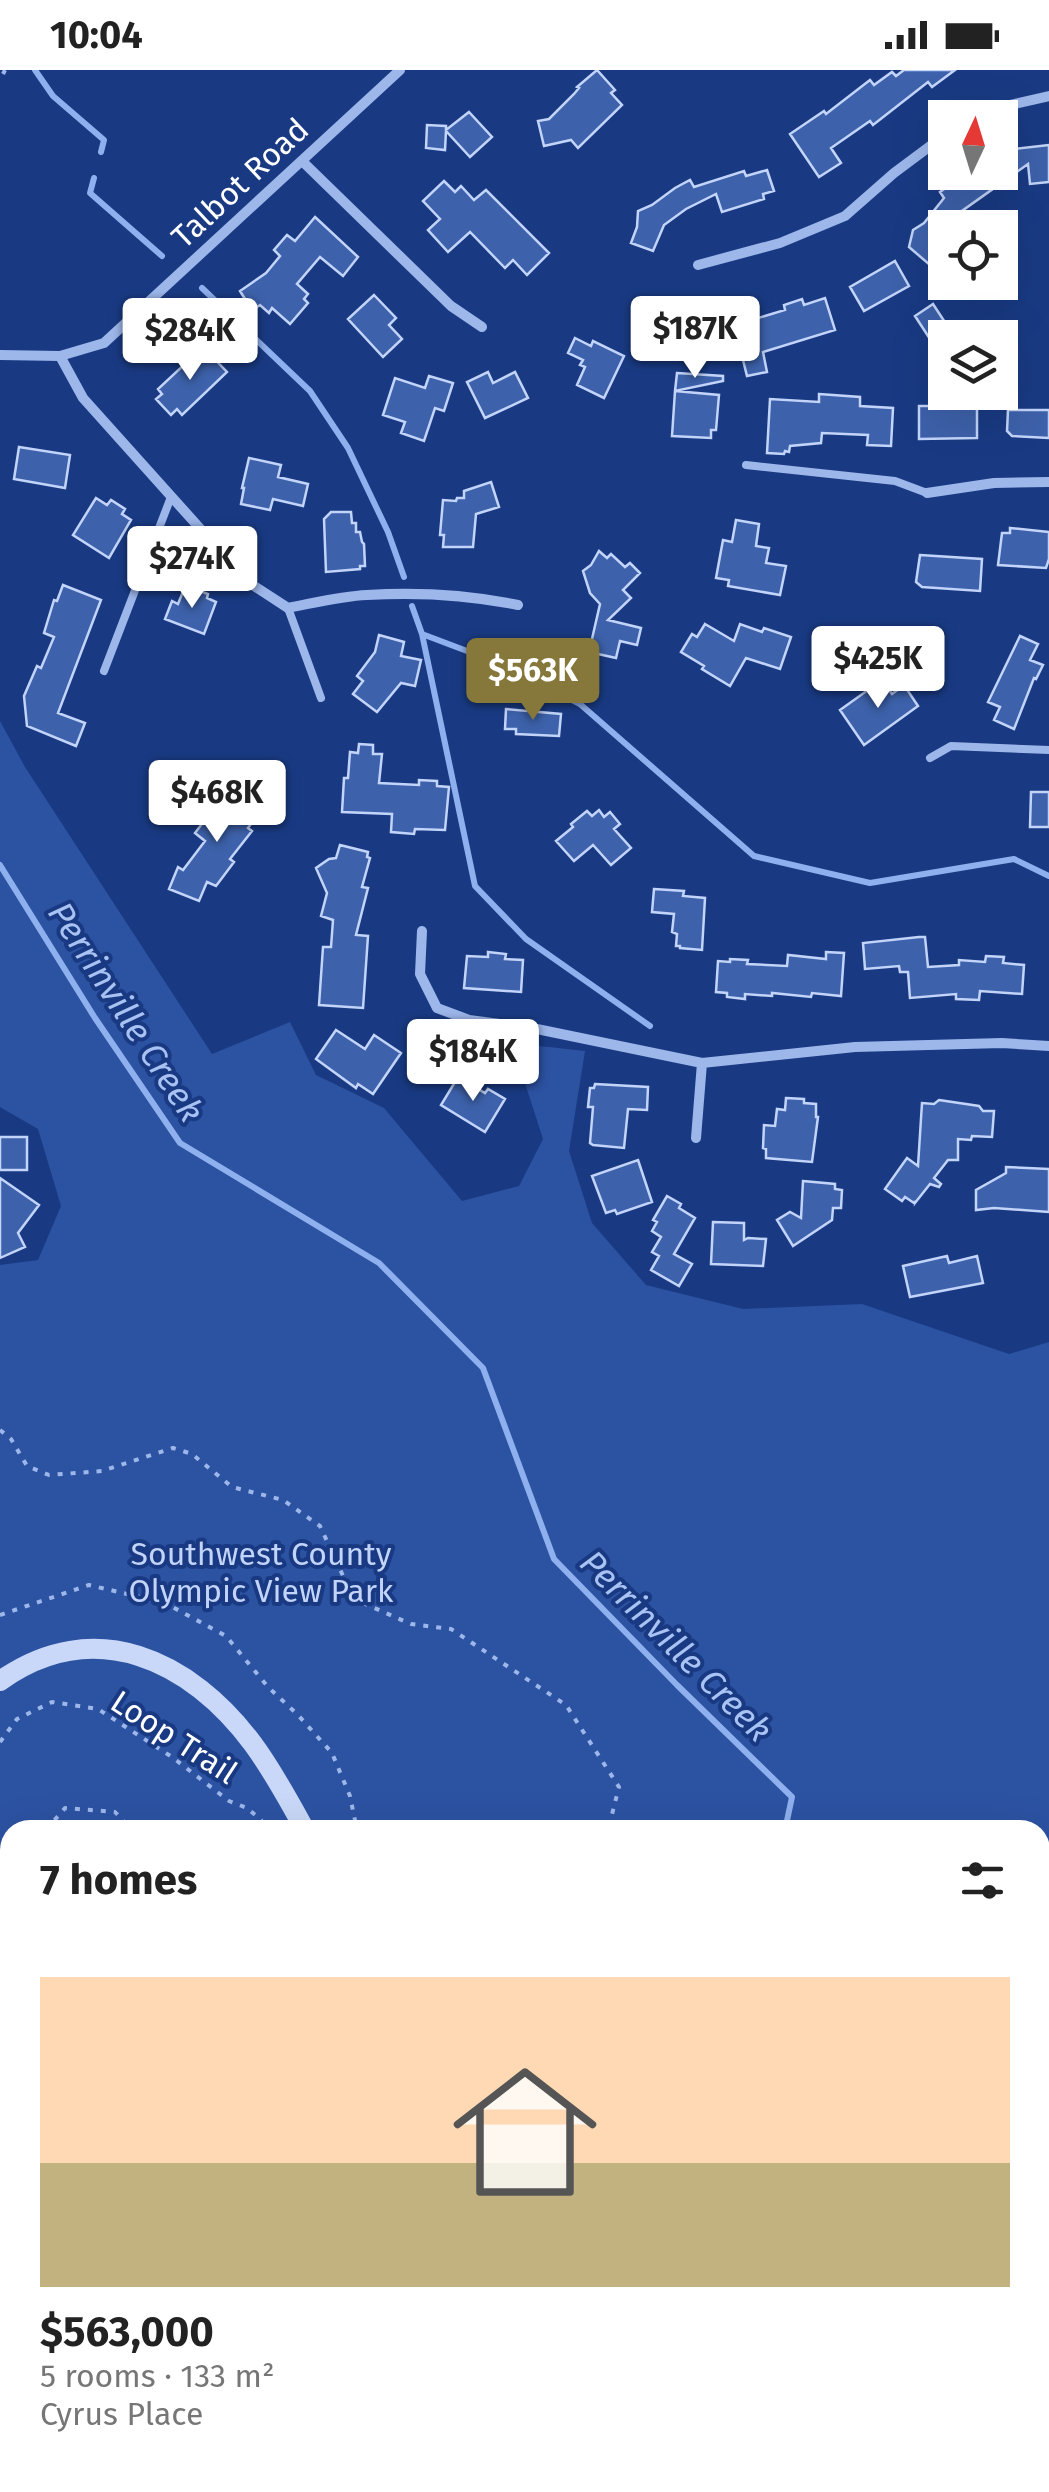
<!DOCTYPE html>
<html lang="en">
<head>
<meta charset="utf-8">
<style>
  :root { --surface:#fff; --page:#f6f6f6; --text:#222; --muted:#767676; --line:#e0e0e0; --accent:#85783a }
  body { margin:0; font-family:"Fira Sans",sans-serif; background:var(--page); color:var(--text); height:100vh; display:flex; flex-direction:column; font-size:38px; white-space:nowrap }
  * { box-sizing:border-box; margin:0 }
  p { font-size:32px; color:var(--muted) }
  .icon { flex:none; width:55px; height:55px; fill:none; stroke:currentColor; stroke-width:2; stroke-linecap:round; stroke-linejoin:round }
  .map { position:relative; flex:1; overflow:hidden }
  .panel { position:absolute; left:0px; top:1750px; width:1050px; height:672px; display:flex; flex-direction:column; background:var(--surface); border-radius:30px 30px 0 0; box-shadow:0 10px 40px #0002 }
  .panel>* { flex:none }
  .needle { width:65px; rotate:4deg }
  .controls { position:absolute; left:928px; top:30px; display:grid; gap:20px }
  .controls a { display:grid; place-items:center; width:90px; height:90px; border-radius:0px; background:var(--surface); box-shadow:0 10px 40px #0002; font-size:50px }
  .price { position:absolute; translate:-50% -85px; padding:0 22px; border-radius:10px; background:#fff; color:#222; font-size:32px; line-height:65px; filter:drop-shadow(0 2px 5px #0008) }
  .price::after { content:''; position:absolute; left:50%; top:60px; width:30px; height:22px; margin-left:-15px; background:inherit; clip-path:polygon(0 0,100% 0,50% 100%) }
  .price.current { background:var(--accent); color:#fff }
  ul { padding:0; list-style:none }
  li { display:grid; align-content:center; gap:20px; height:530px; padding:0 40px }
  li+li { border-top:2px solid var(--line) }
  li span { display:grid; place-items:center; height:310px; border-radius:0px; color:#555 }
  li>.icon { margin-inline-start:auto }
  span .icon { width:180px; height:180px; fill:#fffc; stroke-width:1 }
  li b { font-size:42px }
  h2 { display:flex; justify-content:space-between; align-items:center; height:120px; padding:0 40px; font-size:42px }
  .status { display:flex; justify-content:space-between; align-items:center; height:70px; padding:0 50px; background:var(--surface); direction:ltr }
  .status svg { height:28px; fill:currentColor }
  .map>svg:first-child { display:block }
  .green { fill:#2c52a2 }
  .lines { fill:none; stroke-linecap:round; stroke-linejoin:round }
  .stream { stroke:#8fb0ee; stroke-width:6 }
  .building { fill:#3d61aa; stroke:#c2d4f9; stroke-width:2.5 }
  .path { stroke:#9db7eb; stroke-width:4; stroke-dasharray:5 8; stroke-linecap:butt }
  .service { stroke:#9db7eb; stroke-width:8 }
  .minor { stroke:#9db7eb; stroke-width:10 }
  .tertiary { stroke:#9db7eb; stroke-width:18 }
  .secondary { stroke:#c9d8f8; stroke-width:20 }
  .labels { text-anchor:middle; stroke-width:8; stroke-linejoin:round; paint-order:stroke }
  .street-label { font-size:32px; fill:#fff; stroke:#193a83 }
  .park-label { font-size:32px; fill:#c2d4f9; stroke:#193a83 }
  .water-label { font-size:35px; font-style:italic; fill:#a8c2f3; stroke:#193a83 }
</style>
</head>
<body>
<div class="status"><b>10:04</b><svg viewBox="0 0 49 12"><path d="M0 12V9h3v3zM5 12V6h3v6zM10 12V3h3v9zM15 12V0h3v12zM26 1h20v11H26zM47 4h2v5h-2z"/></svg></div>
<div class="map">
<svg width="1049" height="2422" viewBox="0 0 1049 2422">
  <rect width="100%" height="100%" fill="#193a83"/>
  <path class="green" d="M 0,651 L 25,697 L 212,984 L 290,952 L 316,1005 L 384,1038 L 462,1131 L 519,1116 L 543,1069 L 512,973 L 585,981 L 569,1081 L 592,1153 L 646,1215 L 743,1239 L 862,1234 L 1009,1284 L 1049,1272 L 1049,2376 L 1040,2372 L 1040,1760 L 10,1760 L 10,2295 L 0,2295 L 0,1195 L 38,1190 L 61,1136 L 38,1059 L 0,1037 Z
    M 584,2413 L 584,2412 L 942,2413 L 932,2422 L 587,2422 Z"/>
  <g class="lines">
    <path class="stream" d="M 35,0 L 53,26 L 104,70 L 101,82
      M 94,108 L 90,123 L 162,186
      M 202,218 L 310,321 L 348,378 L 388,462 L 404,507
      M 412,536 L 422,564 L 504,595 L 580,634 L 754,786 L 870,813 L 1014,789 L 1049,806
      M 422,564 L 475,816 L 526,869 L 650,956
      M 0,795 L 95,948 L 180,1073 L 379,1193 L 483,1298 L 554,1489 L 677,1615 L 792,1727 L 785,1760
      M 701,2422 L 704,2412"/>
  </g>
  <path class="building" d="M 597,0 L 615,20 L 611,23 L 622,35 L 578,78 L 571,70 L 544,76 L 538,51 L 549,49 L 574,24 L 579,18 L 577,17 Z
    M 904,0 L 955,0 L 932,17 L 928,12 L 873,55 L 870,51 L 831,78 L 841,93 L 819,107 L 790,64 L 824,41 L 826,44 L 870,10 L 874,15 L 892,2 L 896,6 Z
    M 469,42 L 492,67 L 470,87 L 446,61 L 445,80 L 426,78 L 427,55 L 446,56 L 446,60 Z
    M 1049,75 L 1049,112 L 1030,114 L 1028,94 L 945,153 L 945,177 L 930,195 L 909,177 L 913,160 L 924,153 L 944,128 L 940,122 L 968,102 L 1000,102 L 1000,88 L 1014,79 Z
    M 767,100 L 774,121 L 763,124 L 764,129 L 722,142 L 716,124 L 686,139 L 664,155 L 653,181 L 631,173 L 637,157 L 638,141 L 652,135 L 675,118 L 690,110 L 694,117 L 744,101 L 746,106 Z
    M 444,111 L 455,122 L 461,116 L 474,130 L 486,120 L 549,183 L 527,205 L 513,190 L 505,198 L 470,162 L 448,182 L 428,160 L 440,149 L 423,131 Z
    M 315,147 L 358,187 L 343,206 L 320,187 L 297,214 L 308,224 L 304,229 L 308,233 L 290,254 L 272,238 L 269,243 L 260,235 L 252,240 L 240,221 L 266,203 L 280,186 L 274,180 L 287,165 L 295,171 Z
    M 895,191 L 909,216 L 864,241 L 850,217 Z
    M 374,225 L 396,248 L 389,255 L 402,269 L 383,287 L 348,249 Z
    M 825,228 L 835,260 L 763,282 L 767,302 L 747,306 L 738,270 L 705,278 L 703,269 L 694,270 L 690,256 L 693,246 L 752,234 L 755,249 L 785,240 L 784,235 L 802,229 L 804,235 Z
    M 933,234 L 948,257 L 930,269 L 915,246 Z
    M 575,268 L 591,276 L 593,271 L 624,286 L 604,328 L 577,315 L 585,297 L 580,295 L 583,290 L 568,283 Z
    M 203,277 L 227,302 L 182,345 L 177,339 L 171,345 L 156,329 L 162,324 L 158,319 Z
    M 488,302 L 493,313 L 515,302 L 528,328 L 485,348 L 467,312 Z
    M 677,303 L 723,306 L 723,311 L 675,321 Z
    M 429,306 L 453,313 L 444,341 L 435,338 L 424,371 L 401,363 L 405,352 L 383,345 L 395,308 L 425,318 Z
    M 675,321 L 719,325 L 716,360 L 711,360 L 711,368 L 672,366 Z
    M 819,324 L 860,327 L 860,336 L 893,338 L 891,376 L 867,375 L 868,365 L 822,363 L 821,373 L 790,376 L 789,382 L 785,381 L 784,384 L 767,383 L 770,329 L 819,332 Z
    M 919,336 L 977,336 L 977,368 L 919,369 Z
    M 1008,340 L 1049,340 L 1049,368 L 1012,366 L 1007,361 Z
    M 19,377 L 70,385 L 65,418 L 14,409 Z
    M 249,388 L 281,395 L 278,407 L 308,414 L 303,436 L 273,429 L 270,440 L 241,434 L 244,418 L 242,418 Z
    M 491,412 L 499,437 L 476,444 L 473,477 L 443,477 L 444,465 L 440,465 L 443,430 L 456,431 L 457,428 L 464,428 L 464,421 Z
    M 96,428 L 107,435 L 111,430 L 125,439 L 122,444 L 131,450 L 109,488 L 73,465 Z
    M 331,442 L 351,442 L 352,453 L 356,453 L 356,462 L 360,462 L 362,472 L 364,474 L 365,496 L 360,496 L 360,499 L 326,502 L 324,449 Z
    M 736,450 L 759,454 L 756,476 L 769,478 L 766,493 L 786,496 L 780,525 L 728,516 L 729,510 L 716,508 L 723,470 L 732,472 Z
    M 1010,458 L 1049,462 L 1049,489 L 1046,498 L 998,495 L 1002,463 L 1010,463 Z
    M 599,481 L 607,488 L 611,484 L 625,497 L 630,493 L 640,503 L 623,520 L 631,528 L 608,550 L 641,558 L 637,575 L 620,571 L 616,588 L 589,582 L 600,534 L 590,523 L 583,501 L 591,495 Z
    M 920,485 L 982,489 L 980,521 L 922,517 L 916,512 Z
    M 63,515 L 101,530 L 58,643 L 85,653 L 76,676 L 27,656 L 24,626 L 37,596 L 41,598 L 54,567 L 44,563 L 54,530 L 57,531 Z
    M 184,519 L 194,522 L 195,519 L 208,524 L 207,528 L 216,532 L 204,564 L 165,549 L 172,531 L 178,534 Z
    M 705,554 L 734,571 L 740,554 L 762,562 L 764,558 L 791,567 L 780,599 L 746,588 L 730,616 L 702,599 L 704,596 L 681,582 L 692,564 L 697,567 Z
    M 379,565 L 404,572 L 401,586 L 421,590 L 415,616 L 401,613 L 377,642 L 353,624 L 363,611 L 357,606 L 375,582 Z
    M 1020,566 L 1038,574 L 1030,590 L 1043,595 L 1036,609 L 1034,608 L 1014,659 L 994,650 L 1000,637 L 988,632 Z
    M 882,610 L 892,624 L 904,615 L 918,636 L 864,675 L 840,640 Z
    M 506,639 L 561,644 L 559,666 L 516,664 L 516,659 L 505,659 Z
    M 359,674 L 373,675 L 373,684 L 382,684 L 379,713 L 419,715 L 419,710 L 437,711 L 437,716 L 449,717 L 445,760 L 415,759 L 414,764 L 391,762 L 392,744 L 342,742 L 344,708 L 348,708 L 350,682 L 358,683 Z
    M 230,717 L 261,740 L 248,758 L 252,761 L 230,789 L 234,792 L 216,816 L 207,812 L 199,831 L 169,819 L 178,797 L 183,800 L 205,771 L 195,763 Z
    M 1031,722 L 1049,722 L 1049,757 L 1030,757 Z
    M 599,740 L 604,747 L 610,742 L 620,754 L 614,759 L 631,778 L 611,795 L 593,775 L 574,791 L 556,771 L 573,757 L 571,754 L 587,741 L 592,746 Z
    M 340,775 L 368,782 L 367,787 L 370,788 L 362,817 L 368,818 L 356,865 L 368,866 L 363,938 L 319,935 L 323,877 L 331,877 L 333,850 L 321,846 L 327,823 L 316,798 L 329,789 L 336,788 Z
    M 654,819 L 684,821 L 683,826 L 705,828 L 702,880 L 680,878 L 680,876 L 676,876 L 677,864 L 672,862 L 674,844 L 652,842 Z
    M 919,867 L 925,867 L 928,897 L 959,895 L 959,890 L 985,892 L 986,886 L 1004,887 L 1003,893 L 1024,895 L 1022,924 L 980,921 L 979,930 L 956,929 L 956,924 L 910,928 L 908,902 L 900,902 L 899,896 L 865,899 L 863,873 Z
    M 488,882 L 506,884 L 505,889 L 523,890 L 521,922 L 464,918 L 467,886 L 488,887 Z
    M 826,882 L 844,883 L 841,926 L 812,923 L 811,927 L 772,923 L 772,926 L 745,924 L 745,929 L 727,927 L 727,923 L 716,922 L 718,891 L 730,892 L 730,889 L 748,890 L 747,894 L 787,896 L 788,885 L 826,889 Z
    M 336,960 L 365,979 L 374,965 L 401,983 L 373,1024 L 358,1014 L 356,1018 L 316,989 Z
    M 458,1007 L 485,1023 L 488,1019 L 505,1029 L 485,1062 L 441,1035 Z
    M 595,1014 L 648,1017 L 647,1040 L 628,1039 L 624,1078 L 593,1075 L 590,1073 L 593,1037 L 588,1037 L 590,1018 L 594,1018 Z
    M 786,1028 L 804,1029 L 804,1033 L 816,1034 L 816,1047 L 818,1047 L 812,1092 L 766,1088 L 766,1079 L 763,1078 L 764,1055 L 775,1056 L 777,1039 L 785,1040 Z
    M 939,1030 L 979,1036 L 983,1041 L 994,1041 L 992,1067 L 972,1066 L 971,1070 L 958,1069 L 958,1090 L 948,1090 L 934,1108 L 941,1114 L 939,1117 L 930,1114 L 915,1133 L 915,1131 L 914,1133 L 905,1127 L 902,1131 L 885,1119 L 907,1088 L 918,1096 L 922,1033 L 934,1034 Z
    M 0,1067 L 27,1067 L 27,1100 L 0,1100 Z
    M 638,1090 L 652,1132 L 617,1144 L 615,1140 L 606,1143 L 592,1106 Z
    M 1006,1097 L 1049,1099 L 1049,1142 L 994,1138 L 976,1140 L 976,1120 L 1006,1103 Z
    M 0,1108 L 39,1135 L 18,1163 L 25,1177 L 0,1188 Z
    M 803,1111 L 835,1114 L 835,1119 L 842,1120 L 841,1138 L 833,1138 L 832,1150 L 793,1176 L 777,1150 L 790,1142 L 801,1148 Z
    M 667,1126 L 681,1134 L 679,1138 L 695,1148 L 674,1184 L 692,1194 L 679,1216 L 651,1200 L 659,1186 L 652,1182 L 661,1167 L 652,1161 L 657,1152 L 653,1150 Z
    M 713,1152 L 744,1153 L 744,1170 L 748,1168 L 766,1169 L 763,1196 L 711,1194 Z
    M 947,1186 L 949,1193 L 977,1186 L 983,1213 L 910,1227 L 903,1196 Z"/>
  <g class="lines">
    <path class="path" d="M 3,4 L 5,0
      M 0,1360 L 11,1369 L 27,1396 L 49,1405 L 102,1401 L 173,1378 L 192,1384 L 232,1417 L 283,1430 L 320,1456 L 344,1508 L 365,1534 L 411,1554 L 451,1559 L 566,1635 L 619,1717 L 608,1760
      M 0,1545 L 89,1515 L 165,1533 L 226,1566 L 268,1617 L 298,1645 L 332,1683 L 350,1726 L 357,1760
      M 0,1672 L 17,1649 L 52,1632 L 98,1639 L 172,1687 L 229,1731 L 247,1738 L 261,1750 L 267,1760
      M 46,1760 L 65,1738 L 115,1742 L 132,1760
      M 0,1803 L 10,1794
      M 0,2137 L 10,2140
      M 0,2236 L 10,2239"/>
    <path class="service" d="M 746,395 L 895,411 L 927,423
      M 288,538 L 321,628
      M 104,601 L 171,427
      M 930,688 L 951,676 L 1049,680"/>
    <path class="minor" d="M 976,48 L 1010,35 L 1049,26
      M 302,91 L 451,236 L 482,257
      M 698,195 L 780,173 L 845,146 L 894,103 L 945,65
      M 0,285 L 60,286 L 104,273 L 400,0
      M 60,286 L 83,328 L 248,512 L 288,538 C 314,533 341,526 367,525 C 418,522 469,525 518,535
      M 927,423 L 994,413 L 1049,412
      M 422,861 L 420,904 L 437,938 L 469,950 L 532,958 L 702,993 L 855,977 L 1002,973 L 1049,976
      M 696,1068 L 702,993"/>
    <path class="tertiary" d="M 176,2422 L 177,2412"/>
    <path class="secondary" d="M 0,1611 C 94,1544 191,1590 253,1674 C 273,1701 289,1731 305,1760
      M 555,2412 L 558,2422"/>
  </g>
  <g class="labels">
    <g class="street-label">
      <text transform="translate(240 113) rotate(-43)" y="11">Talbot Road</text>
      <text transform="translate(174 1667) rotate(33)" y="11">Loop Trail</text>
    </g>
    <g class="park-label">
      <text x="261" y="1495">Southwest County<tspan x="261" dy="37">Olympic View Park</tspan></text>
    </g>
    <g class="water-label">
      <text transform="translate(126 942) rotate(57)" y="12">Perrinville Creek</text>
      <text transform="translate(676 1576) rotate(45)" y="12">Perrinville Creek</text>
    </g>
  </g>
</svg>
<div class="controls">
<a><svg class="needle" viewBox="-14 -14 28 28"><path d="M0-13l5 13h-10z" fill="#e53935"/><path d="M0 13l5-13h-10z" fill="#767676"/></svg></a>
<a><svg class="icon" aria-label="locate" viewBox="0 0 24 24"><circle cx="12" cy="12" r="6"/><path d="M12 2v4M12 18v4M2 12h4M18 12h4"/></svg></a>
<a><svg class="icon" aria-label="layers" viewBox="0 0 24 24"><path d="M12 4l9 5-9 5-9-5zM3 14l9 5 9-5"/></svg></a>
</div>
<b class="price" style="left:695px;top:311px">$187K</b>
<b class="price" style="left:190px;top:313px">$284K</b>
<b class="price" style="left:192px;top:541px">$274K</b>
<b class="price" style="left:878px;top:641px">$425K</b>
<b class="price current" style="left:533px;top:653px">$563K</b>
<b class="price" style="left:217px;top:775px">$468K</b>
<b class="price" style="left:473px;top:1034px">$184K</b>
<section class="panel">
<h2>7 homes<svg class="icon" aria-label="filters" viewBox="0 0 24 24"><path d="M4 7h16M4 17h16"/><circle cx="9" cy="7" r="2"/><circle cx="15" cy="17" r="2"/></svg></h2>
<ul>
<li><span style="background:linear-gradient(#ffd9b3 60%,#c2b280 0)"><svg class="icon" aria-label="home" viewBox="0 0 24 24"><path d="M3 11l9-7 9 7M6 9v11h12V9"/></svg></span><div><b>$563,000</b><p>5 rooms · 133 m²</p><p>Cyrus Place</p></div></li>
</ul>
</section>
</div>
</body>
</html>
